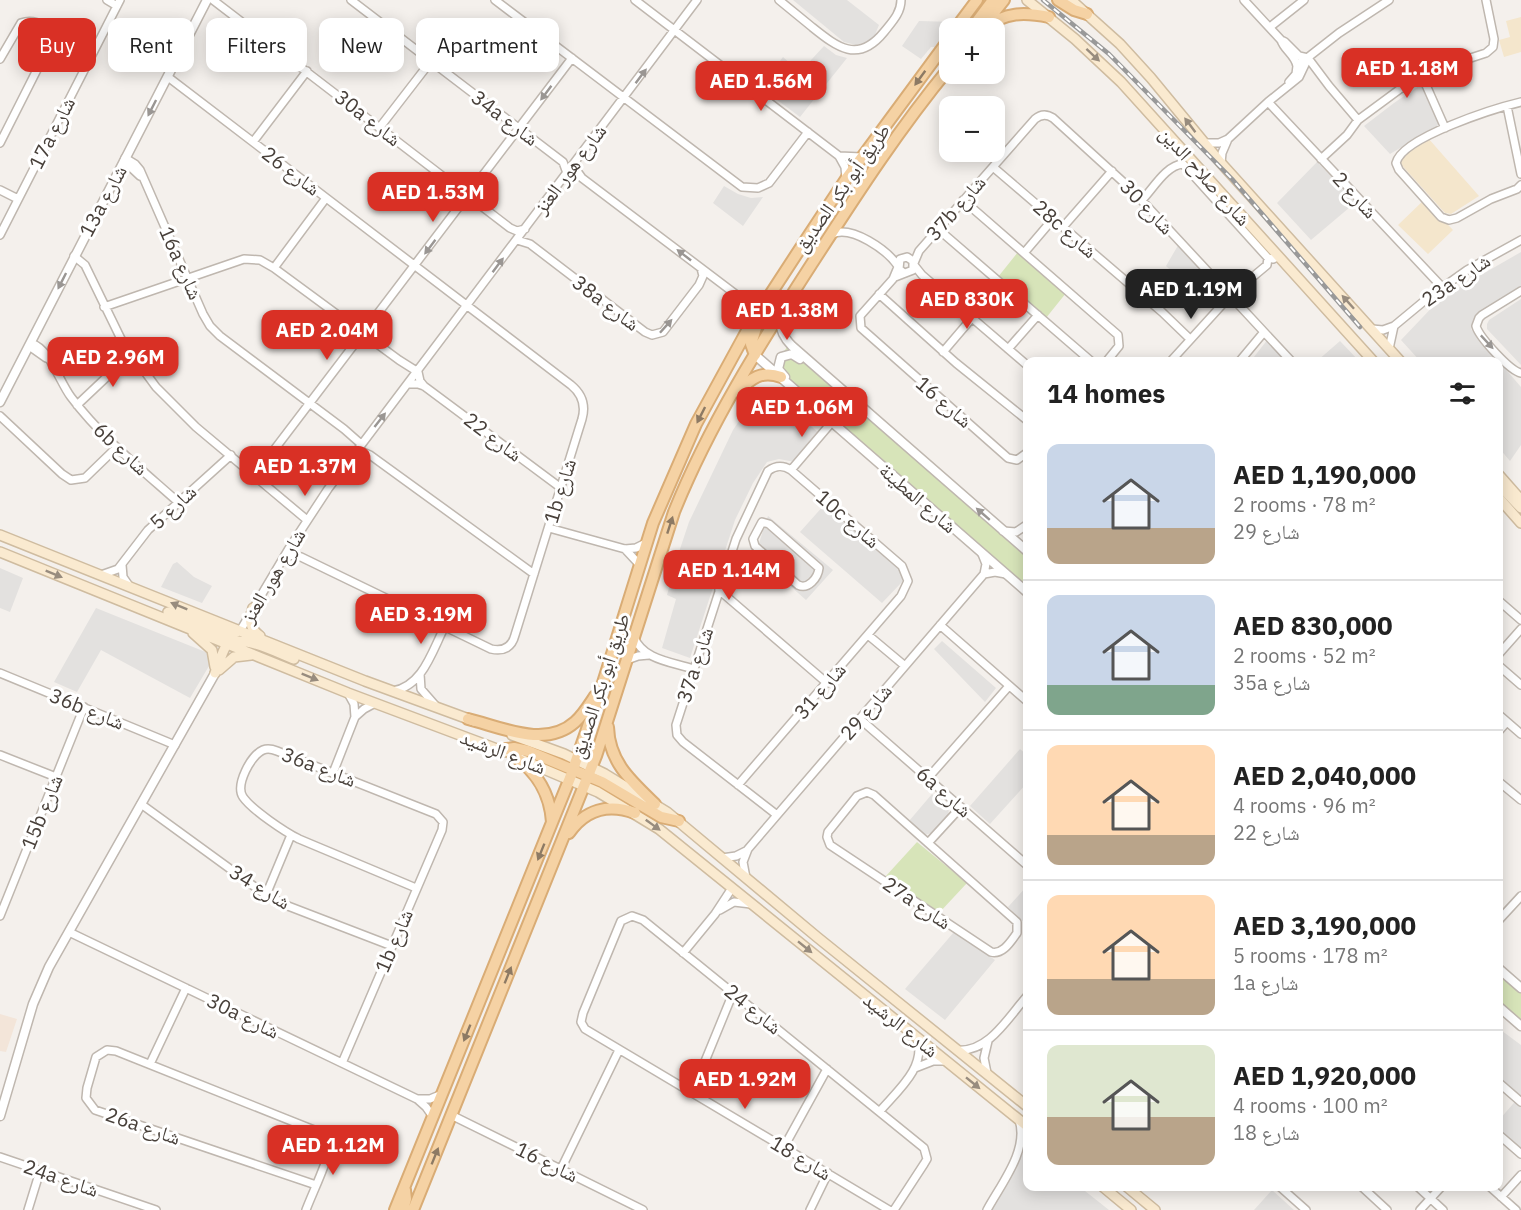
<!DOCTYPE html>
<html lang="en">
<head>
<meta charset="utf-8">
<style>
  :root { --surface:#fff; --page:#f2f2f2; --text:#222; --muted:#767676; --line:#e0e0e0; --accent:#d93025 }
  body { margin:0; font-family:"IBM Plex Sans","Noto Naskh Arabic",sans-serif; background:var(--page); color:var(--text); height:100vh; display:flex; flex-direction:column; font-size:22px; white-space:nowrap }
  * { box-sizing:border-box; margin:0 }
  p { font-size:20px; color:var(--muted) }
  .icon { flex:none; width:33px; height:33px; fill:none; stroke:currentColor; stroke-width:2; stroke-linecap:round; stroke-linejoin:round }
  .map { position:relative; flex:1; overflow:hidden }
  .side { position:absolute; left:1023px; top:357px; width:480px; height:834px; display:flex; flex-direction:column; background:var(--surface); border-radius:12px; box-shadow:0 3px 15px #0003 }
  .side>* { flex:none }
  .banner { position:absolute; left:18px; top:18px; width:570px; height:54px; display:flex; gap:12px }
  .tools { position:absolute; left:939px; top:18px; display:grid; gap:12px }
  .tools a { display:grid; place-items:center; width:66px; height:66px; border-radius:12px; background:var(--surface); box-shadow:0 3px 15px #0003; font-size:30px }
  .price { position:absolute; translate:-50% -51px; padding:0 14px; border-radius:12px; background:var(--accent); color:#fff; font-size:20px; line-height:39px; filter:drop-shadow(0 2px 3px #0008) }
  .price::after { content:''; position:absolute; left:50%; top:36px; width:18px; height:14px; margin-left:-9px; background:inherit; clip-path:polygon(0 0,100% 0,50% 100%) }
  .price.on { background:#222; color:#fff }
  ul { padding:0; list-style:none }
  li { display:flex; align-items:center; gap:18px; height:150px; padding:0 24px }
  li+li { border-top:2px solid var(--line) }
  li span { display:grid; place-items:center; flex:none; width:168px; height:120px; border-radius:12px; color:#555 }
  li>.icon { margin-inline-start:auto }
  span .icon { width:72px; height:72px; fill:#fffc; stroke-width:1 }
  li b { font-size:26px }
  h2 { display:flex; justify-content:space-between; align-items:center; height:72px; padding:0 24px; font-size:26px }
  .pill { padding:0 21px; border-radius:12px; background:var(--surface); box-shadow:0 3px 15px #0003; font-size:21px; line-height:54px }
  .pill.on { background:var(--accent); color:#fff }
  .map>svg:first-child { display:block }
  .commercial { fill:#f3e5d9 }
  .green { fill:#d7e4b9 }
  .sand { fill:#f4e6cc }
  .parking { fill:#e3e1df }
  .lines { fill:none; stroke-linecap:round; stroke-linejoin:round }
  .minor-casing { stroke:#bfb7af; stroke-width:10 }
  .tertiary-casing { stroke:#bfb7af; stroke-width:11 }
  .secondary-casing { stroke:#cfbca0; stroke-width:12 }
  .primary-casing { stroke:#d9ac75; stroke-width:14 }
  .minor { stroke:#fff; stroke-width:7 }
  .tertiary { stroke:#fff; stroke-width:8 }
  .secondary { stroke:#faead0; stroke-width:9 }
  .primary { stroke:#f5d2a4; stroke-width:10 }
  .rail-casing { stroke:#999; stroke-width:4.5 }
  .rail { stroke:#fff; stroke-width:2; stroke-dasharray:7; stroke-linecap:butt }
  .oneway { fill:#988c7e }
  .oneway2 { fill:#9a9693 }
  .oneway3 { fill:#8d7a64 }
  .labels { text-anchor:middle; stroke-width:6; stroke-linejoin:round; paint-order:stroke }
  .street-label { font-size:20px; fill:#48403a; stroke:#fff }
</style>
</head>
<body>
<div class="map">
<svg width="1521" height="1210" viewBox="0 0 1521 1210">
  <rect width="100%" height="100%" fill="#f4f0ec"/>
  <path class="commercial" d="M 0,1014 L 17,1019 L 6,1052 L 0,1051 Z"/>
  <path class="green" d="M 1018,252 L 1066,293 L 1046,318 L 998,277 Z
    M 787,347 L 1027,557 L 1027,591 L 773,368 Z
    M 917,842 L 967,883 L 939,913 L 885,877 Z
    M 1498,969 L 1521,988 L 1521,1022 L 1499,1002 Z"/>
  <path class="sand" d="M 1521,17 L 1521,52 L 1504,57 L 1499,40 L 1510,37 L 1506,21 Z
    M 1428,138 L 1479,196 L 1451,214 L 1445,213 L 1397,160 L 1400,151 Z
    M 1424,200 L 1453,230 L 1428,254 L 1398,225 Z"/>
  <path class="parking" d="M 793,0 L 847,0 L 879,25 L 874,37 L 868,42 L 856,45 L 844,42 Z
    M 919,21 L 956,22 L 937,47 L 931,47 L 921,59 L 902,46 Z
    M 824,46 L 836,55 L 847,58 L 800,117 L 760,87 L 783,57 L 800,72 Z
    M 1422,84 L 1442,123 L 1390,154 L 1364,126 L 1394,103 Z
    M 1317,162 L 1356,202 L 1311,240 L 1277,203 Z
    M 724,186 L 738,194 L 751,198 L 763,197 L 743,226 L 713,203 Z
    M 1180,242 L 1221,289 L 1220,291 L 1221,294 L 1210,306 L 1166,266 Z
    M 1521,252 L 1521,287 L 1479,314 L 1471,329 L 1521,387 L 1521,445 L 1510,461 L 1499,448 L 1498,362 L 1420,361 L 1401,340 L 1441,298 Z
    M 1521,299 L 1521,365 L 1487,329 L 1487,324 L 1489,320 Z
    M 1268,339 L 1287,362 L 1250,362 Z
    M 1340,341 L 1359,361 L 1317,361 Z
    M 766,387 L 820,434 L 795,462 L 779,459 L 767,462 L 753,483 L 735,520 L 690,658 L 662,648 L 676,599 L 667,595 L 678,555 L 689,522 L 733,430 L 761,388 Z
    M 825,504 L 901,570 L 904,577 L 902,582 L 882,603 L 800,532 Z
    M 768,516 L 833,570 L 806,600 L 755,555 Z
    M 177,562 L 194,577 L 212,586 L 202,603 L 161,587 L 173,564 Z
    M 0,568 L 23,578 L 10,612 L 0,608 Z
    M 96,608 L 208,653 L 212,661 L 190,698 L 101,650 L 77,692 L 54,682 Z
    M 942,641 L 996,688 L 985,702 L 934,649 Z
    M 1020,749 L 1027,755 L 1027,783 L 990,824 L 970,806 Z
    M 932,794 L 949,809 L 948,815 L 931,833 L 925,835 L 909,821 Z
    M 1027,886 L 1027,925 L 1008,907 Z
    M 954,932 L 995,960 L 945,1020 L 905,989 Z
    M 1498,1028 L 1521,1045 L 1521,1149 L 1499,1129 L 1499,1120 L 1519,1097 L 1499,1079 Z
    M 1027,1151 L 1028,1186 L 1080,1187 L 1109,1210 L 991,1210 L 1022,1154 Z
    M 1272,1190 L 1294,1210 L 1254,1210 Z"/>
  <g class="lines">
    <defs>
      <path id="minor" d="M 107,0 L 117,6
        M 213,0 L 510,228 L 517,231 L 525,229
        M 351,0 L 563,162 L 567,173
        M 495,0 L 742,187 L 758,188 L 769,183 L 808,132
        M 635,0 L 839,156 L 845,167 L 846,179
        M 779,0 C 790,9 801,18 812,27 C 837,47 858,64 884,32 C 892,22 901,13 901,0
        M 1244,0 L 1281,40 C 1284,50 1295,55 1297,66
        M 1270,27 L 1304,0
        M 1281,40 L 1285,42 L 1299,56 L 1308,58 L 1329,86 L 1358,120
        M 0,59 L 21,23 C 37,17 54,29 49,46 L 0,143
        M 1422,76 L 1445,128
        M 168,77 L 571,385 C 582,394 586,405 582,419 L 515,635 C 512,647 504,652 491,649 L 301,557 L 291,555 L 283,559
        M 1289,82 L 1296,74 L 1297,66 L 1339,33 L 1389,0
        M 1268,102 L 1442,287
        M 1521,102 C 1496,108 1402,137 1396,163 L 1399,170 L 1441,217 L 1449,220 L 1457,218 L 1491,199 L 1517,189 L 1521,185
        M 1507,106 L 1521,174
        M 380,127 L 431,61
        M 253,142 L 307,71
        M 1204,143 L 1219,143 L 1228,139
        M 839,156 L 862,157
        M 125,158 L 135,164 L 140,170 L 203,314 L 210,326 L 220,336 L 344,429 L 361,444
        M 1321,159 L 1347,135 L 1358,120 L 1400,89 L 1440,68 L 1486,53 L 1493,47 L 1494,39 L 1486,0
        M 124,161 L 140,176
        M 576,162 L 577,171 L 582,178 L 742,299 L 754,304 L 765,301
        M 1221,163 L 1222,153 L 1228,139 L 1268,102 L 1299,77 L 1308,58
        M 993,167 L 1162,312 L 1190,339
        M 0,190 L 18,199
        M 963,200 L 1118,335 L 1119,346 L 1106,362
        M 1142,200 C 1153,189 1166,165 1183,164 L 1268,258 L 1273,259 L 1277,257
        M 1063,227 L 1112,171
        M 938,229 L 1092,362
        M 832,234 C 852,225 887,250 898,266
        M 0,235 L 120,0
        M 517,240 L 530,244 L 645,332 L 652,335 L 663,332 L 699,285 L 703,276 L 701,268
        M 1024,253 L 1053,219
        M 74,256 L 85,265 L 121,339 L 156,387 L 196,427 L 307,520
        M 914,263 L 919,251 L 1035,119 C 1041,114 1047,114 1053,118 L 1132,190 L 1292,362
        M 914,265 L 922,275 L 1028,366
        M 898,267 L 893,279 L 860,316 L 861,328 L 1008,458 L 1017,460 L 1028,452
        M 274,268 L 326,198
        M 895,277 L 913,270 L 913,261 L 907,257 L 900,259 L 899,269 L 904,273
        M 1521,291 L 1482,315 L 1479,318 L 1476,326 C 1479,337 1510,371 1521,373
        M 879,294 L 956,363 L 1028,421
        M 104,307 L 244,259 L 260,260 L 274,268 L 399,360 L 418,372 L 420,381 L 424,386
        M 1372,329 L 1383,330 L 1394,326 L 1429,297 L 1467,270 L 1521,240
        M 31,343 C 50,349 59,381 71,397 C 101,437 141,469 178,502
        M 29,346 L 46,358
        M 1008,349 L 1038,315
        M 1389,349 L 1394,326
        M 943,352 L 972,318
        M 1170,362 L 1231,295 L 1267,265 L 1268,258
        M 1239,362 L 1264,332
        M 408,384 L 418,384 L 424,386 L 561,488
        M 77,405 L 131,354
        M 0,416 L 62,474 L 71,480 L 85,478 L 117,447
        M 354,453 L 363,452 L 370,455 L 534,574
        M 791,470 L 832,422
        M 255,475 L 572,58
        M 762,522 L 769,524 L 819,568 C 818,578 808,590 798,585 L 755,546 L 753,539 Z
        M 549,528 L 625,549 L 636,548 L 646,543
        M 1003,531 L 1016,532 L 1028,524
        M 625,549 L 639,564
        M 122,565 L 123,577 L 130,587
        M 984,574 L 995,572 L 1006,574
        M 101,575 L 118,569 L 148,530 L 231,455
        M 719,590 L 827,683
        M 1498,600 L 1521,620
        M 940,625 L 1028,702
        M 240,631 L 288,550 L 328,489 L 697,0
        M 868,635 L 905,666
        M 634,637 C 643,660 672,662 693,669
        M 1498,655 L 1521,629
        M 627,660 L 638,656 L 649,655
        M 1498,665 L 1521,685
        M 0,673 L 175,745
        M 420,674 L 421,689 L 435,705
        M 393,691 C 423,686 432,651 445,626
        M 1498,714 L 1521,734
        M 355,717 L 364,709 L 375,703
        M 860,719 L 1028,866
        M 1498,732 L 1507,722
        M 0,755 L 56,777
        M 333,773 L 355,717 L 354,704 L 348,693
        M 928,778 L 1009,686
        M 1498,781 L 1521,800
        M 738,785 L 901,596 L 908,581 L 902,566 L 791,470 C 783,465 776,465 768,471 L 736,539 L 676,725 L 677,735 L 683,742 L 777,815
        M 867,792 L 874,795 L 1017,922 L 1017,933 C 1011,941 1003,955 991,952 L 830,845 L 827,837 L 828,832 L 857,796 Z
        M 141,804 L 266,895 L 288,906 L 392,946
        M 928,843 L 961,807
        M 722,858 L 736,856 L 746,851
        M 746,878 L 743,862 L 748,849 L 984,574 L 986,564 L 982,554
        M 266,895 L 291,835
        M 720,910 L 734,902 L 751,904
        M 0,916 L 84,707
        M 1498,921 L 1521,896
        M 69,932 L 417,1099 L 426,1107 L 433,1117
        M 683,953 L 715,914 L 732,888
        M 957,1050 C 989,1053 1009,1016 1028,995
        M 342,1063 L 442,830 L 443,822 L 436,814 L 277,751 C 272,749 268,748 263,750 C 251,755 235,785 243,797 C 252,810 285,832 299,839 L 416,888
        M 150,1064 L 186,988
        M 915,1068 L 933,1061 L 945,1061
        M 987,1073 L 984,1058 L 988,1041
        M 1498,1082 L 1521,1102
        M 692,1093 L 733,993
        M 417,1099 L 430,1099 L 442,1094
        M 880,1111 C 897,1091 927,1067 917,1038
        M 451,1115 L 643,1210
        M 1498,1134 L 1521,1154
        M 784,1147 L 827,1069
        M 0,1157 L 156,1210
        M 561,1169 L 619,1050
        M 1279,1186 L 1306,1210
        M 1361,1186 L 1387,1210
        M 1417,1186 L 1443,1210
        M 1489,1186 L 1516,1210
        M 1501,1197 L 1521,1175
        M 28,1210 L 40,1171
        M 306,1210 C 311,1196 329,1159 330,1146 C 331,1140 328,1137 324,1134 L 116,1051 L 107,1050 L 96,1057 L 87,1088 L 86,1098 L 95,1110 L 316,1185
        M 810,1210 L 828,1173
        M 889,1210 L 585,1029 L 581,1022 L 583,1013 L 621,921 L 632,916 L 643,920 L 924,1148 L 927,1159 L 924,1164 L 894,1210
        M 987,1210 C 1001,1184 1029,1150 1019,1120
        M 1420,1210 L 1442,1186"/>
      <path id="tertiary" d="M 781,312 C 778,326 782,336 792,346 L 1028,552
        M 755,355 L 1028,593
        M 785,377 L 778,369 L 781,357 L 792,354 L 800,359
        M 0,402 L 207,0
        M 1498,968 L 1521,988
        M 1498,1006 L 1521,1026
        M 0,1116 L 33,1004 L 49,967 L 218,668"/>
      <path id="secondary" d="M 1027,0 L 1075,39 L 1121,82 L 1374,362
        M 1071,0 L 1120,44 L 1151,78 L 1221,163 L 1401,362
        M 1498,474 L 1521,500
        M 1498,484 L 1521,508
        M 1498,497 L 1521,523
        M 0,535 L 365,681 L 474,721
        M 0,552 L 348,693 L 505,752
        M 253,608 C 249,620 249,628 260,636
        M 168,612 L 227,635 L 240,631
        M 193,633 L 212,650 L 215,667
        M 219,670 L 234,657 L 251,655
        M 215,673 C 219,665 221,654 226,646 C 236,631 280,654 294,659
        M 512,735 L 564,754 L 605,774 L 667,812 L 817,937 L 1028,1107
        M 518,758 L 598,792 L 659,829 L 1028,1127
        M 1102,1186 L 1131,1210
        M 1126,1186 L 1155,1210"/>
      <path id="primary" d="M 1058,0 L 1074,10 L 1087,14
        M 985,24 L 1004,0
        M 956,28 L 977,0
        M 972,28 L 993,0
        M 985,28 C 1005,12 1024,12 1049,17
        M 755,355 L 751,344 L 759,318
        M 738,392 C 751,378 762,370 781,377
        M 468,719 C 501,727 545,749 575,722 C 583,715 589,705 595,696
        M 608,727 C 609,762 631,781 655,804
        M 499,750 L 514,748 L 528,751 L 602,782 L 661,817 L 679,821
        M 513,755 C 537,772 550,793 552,822
        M 569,833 C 585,810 608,803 635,813
        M 395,1210 L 570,778 L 601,689 L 653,523 L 696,424 L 749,327 L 809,235 L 846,179 L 950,38
        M 403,1210 L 406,1199 L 405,1190
        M 413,1210 L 596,756 L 674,512 C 709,425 760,344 811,265 C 855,197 898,130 950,67"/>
    </defs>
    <use href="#minor" class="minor-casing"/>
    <use href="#tertiary" class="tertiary-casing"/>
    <use href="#secondary" class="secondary-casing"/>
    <use href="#primary" class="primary-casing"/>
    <use href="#minor" class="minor"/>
    <use href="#tertiary" class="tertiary"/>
    <use href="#secondary" class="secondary"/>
    <use href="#primary" class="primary"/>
    <defs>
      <path id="rail" d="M 1043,0 L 1109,54 L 1232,179 L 1360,327"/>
    </defs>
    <use href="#rail" class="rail-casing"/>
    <use href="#rail" class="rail"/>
  </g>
  <defs><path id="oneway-solid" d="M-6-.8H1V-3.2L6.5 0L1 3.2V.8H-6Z" transform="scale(1.5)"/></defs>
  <g class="oneway">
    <use href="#oneway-solid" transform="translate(1093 55) rotate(43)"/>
    <use href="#oneway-solid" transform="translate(1190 125) rotate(-127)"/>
    <use href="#oneway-solid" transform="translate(1348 302) rotate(-132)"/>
    <use href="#oneway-solid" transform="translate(54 574) rotate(22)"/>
    <use href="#oneway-solid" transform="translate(179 606) rotate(-158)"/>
    <use href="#oneway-solid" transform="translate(310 677) rotate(22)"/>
    <use href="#oneway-solid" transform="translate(653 825) rotate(36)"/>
    <use href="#oneway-solid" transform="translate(805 947) rotate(39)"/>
    <use href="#oneway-solid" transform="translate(973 1083) rotate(39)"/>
  </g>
  <g class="oneway2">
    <use href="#oneway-solid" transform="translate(641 76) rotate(-53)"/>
    <use href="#oneway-solid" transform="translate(546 93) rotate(127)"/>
    <use href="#oneway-solid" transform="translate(152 108) rotate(117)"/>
    <use href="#oneway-solid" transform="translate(430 247) rotate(127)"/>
    <use href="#oneway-solid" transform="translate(684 255) rotate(-142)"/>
    <use href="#oneway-solid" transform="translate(498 265) rotate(-53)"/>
    <use href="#oneway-solid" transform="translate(62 281) rotate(117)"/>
    <use href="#oneway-solid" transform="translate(666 326) rotate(-48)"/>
    <use href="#oneway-solid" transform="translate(1487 342) rotate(47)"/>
    <use href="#oneway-solid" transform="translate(380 420) rotate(-52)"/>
    <use href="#oneway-solid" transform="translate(983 514) rotate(-139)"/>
  </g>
  <g class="oneway3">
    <use href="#oneway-solid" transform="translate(920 78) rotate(126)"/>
    <use href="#oneway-solid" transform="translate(701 415) rotate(117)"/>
    <use href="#oneway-solid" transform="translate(670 525) rotate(-72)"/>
    <use href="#oneway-solid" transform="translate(541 852) rotate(112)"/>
    <use href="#oneway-solid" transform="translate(508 975) rotate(-68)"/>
    <use href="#oneway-solid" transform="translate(467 1033) rotate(112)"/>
    <use href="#oneway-solid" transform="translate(435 1156) rotate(-68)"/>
  </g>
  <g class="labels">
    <g class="street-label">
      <text transform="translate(368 118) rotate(38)" y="7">30a شارع</text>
      <text transform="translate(505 118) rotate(37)" y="7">34a شارع</text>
      <text transform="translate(52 133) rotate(-63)" y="7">17a شارع</text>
      <text transform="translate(570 169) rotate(-53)" y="7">شارع هور العنز</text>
      <text transform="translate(291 171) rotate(37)" y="7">شارع 26</text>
      <text transform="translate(1205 176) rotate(48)" y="7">شارع صلاح الدين</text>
      <text transform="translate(842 188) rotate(-55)" y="7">طريق أبو بكر الصديق</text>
      <text transform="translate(1355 195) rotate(47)" y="7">شارع 2</text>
      <text transform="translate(103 201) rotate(-62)" y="7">13a شارع</text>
      <text transform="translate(1147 207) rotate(46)" y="7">شارع 30</text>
      <text transform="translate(956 208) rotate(-49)" y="7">37b شارع</text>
      <text transform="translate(1065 229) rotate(41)" y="7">28c شارع</text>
      <text transform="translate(181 263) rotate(66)" y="7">16a شارع</text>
      <text transform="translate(1456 280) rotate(-34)" y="7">23a شارع</text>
      <text transform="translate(606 303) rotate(37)" y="7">38a شارع</text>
      <text transform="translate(944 402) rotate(41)" y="7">شارع 16</text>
      <text transform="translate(493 437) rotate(37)" y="7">شارع 22</text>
      <text transform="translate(121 449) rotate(43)" y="7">6b شارع</text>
      <text transform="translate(560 491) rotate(-73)" y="7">1b شارع</text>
      <text transform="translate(918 498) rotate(41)" y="7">شارع المطينة</text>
      <text transform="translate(173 507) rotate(-43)" y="7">شارع 5</text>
      <text transform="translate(848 519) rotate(41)" y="7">10c شارع</text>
      <text transform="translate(273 576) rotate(-59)" y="7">شارع هور العنز</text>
      <text transform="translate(695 665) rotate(-72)" y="7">37a شارع</text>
      <text transform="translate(600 686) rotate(-72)" y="7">طريق أبو بكر الصديق</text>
      <text transform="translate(820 691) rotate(-49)" y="7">شارع 31</text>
      <text transform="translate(87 709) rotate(22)" y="7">36b شارع</text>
      <text transform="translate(866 712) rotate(-49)" y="7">شارع 29</text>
      <text transform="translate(503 752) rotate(21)" y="7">شارع الرشيد</text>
      <text transform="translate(319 767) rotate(21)" y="7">36a شارع</text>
      <text transform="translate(944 792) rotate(41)" y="7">6a شارع</text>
      <text transform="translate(42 812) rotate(-68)" y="7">15b شارع</text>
      <text transform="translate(260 887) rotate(31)" y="7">شارع 34</text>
      <text transform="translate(917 903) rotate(34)" y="7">27a شارع</text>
      <text transform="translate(394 941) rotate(-67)" y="7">1b شارع</text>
      <text transform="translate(753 1009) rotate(39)" y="7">شارع 24</text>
      <text transform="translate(243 1016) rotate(26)" y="7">30a شارع</text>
      <text transform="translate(901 1025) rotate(39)" y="7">شارع الرشيد</text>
      <text transform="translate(143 1126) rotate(19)" y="7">26a شارع</text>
      <text transform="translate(801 1158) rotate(31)" y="7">شارع 18</text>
      <text transform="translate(547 1162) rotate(26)" y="7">شارع 16</text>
      <text transform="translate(61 1178) rotate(19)" y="7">24a شارع</text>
    </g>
  </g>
</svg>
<div class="tools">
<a>+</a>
<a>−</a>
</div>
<b class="price" style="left:1407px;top:99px">AED 1.18M</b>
<b class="price" style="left:761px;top:112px">AED 1.56M</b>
<b class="price" style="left:433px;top:223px">AED 1.53M</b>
<b class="price on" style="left:1191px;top:320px">AED 1.19M</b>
<b class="price" style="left:967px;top:330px">AED 830K</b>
<b class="price" style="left:787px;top:341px">AED 1.38M</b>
<b class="price" style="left:327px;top:361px">AED 2.04M</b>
<b class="price" style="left:113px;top:388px">AED 2.96M</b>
<b class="price" style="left:802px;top:438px">AED 1.06M</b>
<b class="price" style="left:305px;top:497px">AED 1.37M</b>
<b class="price" style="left:729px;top:601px">AED 1.14M</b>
<b class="price" style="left:421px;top:645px">AED 3.19M</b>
<b class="price" style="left:745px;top:1110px">AED 1.92M</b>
<b class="price" style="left:333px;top:1176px">AED 1.12M</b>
<div class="banner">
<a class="pill on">Buy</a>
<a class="pill">Rent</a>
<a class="pill">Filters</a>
<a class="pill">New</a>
<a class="pill">Apartment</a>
</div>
<section class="side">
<h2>14 homes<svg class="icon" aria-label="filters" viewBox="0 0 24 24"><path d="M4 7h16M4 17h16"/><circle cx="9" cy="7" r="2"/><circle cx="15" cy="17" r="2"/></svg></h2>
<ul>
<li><span style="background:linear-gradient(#c9d6e8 70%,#b9a48a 0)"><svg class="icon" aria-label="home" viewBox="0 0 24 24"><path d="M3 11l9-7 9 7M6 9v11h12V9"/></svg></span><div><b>AED 1,190,000</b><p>2 rooms · 78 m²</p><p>شارع 29</p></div></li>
<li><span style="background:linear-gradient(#c9d6e8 75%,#7fa58c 0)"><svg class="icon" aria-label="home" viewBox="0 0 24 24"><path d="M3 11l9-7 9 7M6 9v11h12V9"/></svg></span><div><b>AED 830,000</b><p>2 rooms · 52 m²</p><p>35a شارع</p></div></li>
<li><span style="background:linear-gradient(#ffd9b3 75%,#b9a48a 0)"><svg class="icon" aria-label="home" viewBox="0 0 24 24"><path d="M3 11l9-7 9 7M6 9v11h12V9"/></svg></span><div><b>AED 2,040,000</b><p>4 rooms · 96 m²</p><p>شارع 22</p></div></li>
<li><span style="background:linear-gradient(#ffd9b3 70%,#b9a48a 0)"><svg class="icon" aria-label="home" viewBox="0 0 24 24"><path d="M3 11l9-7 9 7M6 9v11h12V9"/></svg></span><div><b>AED 3,190,000</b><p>5 rooms · 178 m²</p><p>1a شارع</p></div></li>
<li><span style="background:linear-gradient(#dfe7d0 60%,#b9a48a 0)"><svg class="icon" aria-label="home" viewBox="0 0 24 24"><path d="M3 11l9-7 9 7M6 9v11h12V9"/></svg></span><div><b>AED 1,920,000</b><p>4 rooms · 100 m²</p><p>شارع 18</p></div></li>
</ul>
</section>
</div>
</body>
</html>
